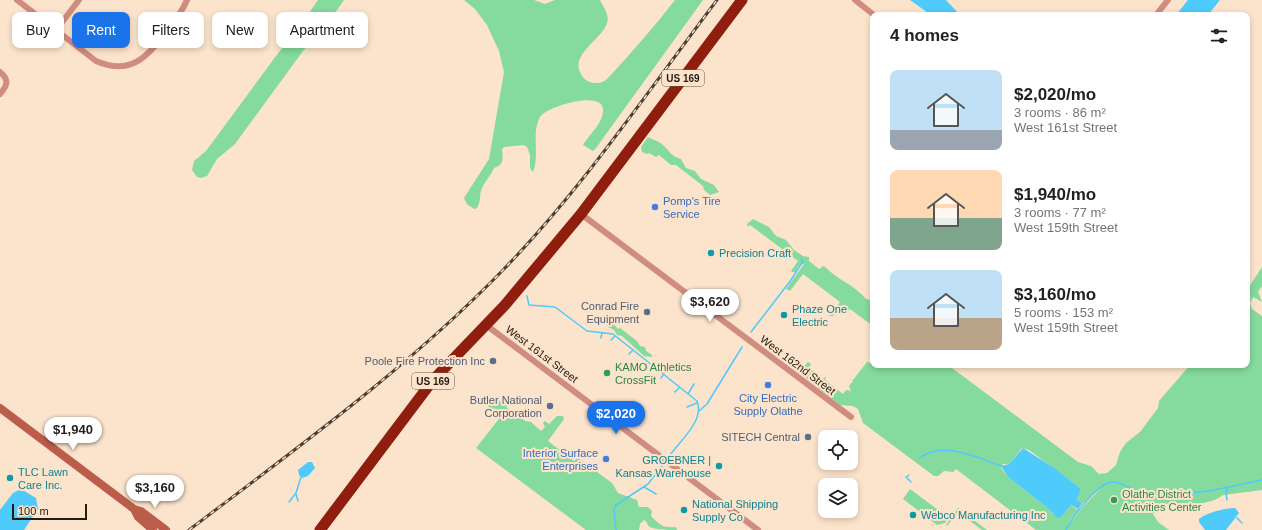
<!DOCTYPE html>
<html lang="en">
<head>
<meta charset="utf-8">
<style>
  :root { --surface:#fff; --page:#f6f6f6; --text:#202124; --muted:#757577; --accent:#1a73e8 }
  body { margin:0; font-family:Arial,sans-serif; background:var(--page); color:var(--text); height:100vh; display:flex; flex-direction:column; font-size:15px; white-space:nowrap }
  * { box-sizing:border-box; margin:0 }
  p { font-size:13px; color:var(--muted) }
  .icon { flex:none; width:22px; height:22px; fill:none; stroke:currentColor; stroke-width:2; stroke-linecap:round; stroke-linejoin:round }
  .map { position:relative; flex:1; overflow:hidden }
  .sheet { position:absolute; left:870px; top:12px; width:380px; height:356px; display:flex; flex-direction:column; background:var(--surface); border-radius:8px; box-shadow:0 2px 6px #0003 }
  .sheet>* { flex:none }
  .guide { position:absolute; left:12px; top:12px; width:380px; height:36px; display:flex; gap:8px }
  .controls { position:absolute; left:818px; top:430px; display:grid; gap:8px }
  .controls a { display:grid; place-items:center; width:40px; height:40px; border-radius:8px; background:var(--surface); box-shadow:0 2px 6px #0003; font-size:20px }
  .scale { position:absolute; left:12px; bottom:10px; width:75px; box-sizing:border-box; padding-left:4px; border:2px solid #241b13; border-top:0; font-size:11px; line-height:14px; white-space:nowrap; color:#241b13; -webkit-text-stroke:3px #fce3cb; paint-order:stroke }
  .price { position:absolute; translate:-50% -34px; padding:0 9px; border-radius:14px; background:#fff; color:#222; font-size:13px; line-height:26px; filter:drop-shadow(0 1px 2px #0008) }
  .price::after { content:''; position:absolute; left:50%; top:24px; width:12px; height:9px; margin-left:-6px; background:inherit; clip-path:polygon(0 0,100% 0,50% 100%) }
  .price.active { background:var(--accent); color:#fff }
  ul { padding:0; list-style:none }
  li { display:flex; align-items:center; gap:12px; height:100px; padding:0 20px }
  li span { display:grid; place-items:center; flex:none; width:112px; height:80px; border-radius:8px; color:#555 }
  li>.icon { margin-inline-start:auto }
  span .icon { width:48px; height:48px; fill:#fffc; stroke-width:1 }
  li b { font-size:17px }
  h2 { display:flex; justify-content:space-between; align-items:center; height:48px; padding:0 20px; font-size:17px }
  .tag { padding:0 14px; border-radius:8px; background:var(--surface); box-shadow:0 2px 6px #0003; font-size:14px; line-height:36px }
  .tag.active { background:var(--accent); color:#fff }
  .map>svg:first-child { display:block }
  .green { fill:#85da9d; fill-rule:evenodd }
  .water { fill:#4ecafb }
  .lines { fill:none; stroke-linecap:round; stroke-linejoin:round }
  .stream { stroke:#4ecafb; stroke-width:1.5 }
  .street { stroke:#cf8c7f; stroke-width:6 }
  .secondary { stroke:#bc5c4b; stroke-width:8 }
  .highway { stroke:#8f1e0e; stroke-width:11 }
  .rail-casing { stroke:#4b3f34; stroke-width:3 }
  .rail { stroke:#fce3cb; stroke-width:1.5; stroke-dasharray:4.5; stroke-linecap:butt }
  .shop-dot { fill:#3f7fe0; stroke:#fce3cb; stroke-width:1.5 }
  .culture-dot { fill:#0f9aa8; stroke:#fce3cb; stroke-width:1.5 }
  .service-dot { fill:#5c6f8a; stroke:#fce3cb; stroke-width:1.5 }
  .leisure-dot { fill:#2e9e5b; stroke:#fce3cb; stroke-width:1.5 }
  .labels { text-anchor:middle; stroke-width:4; stroke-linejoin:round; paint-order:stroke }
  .shield { fill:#fce3cb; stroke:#65574a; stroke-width:1 }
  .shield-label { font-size:10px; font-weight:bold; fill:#241b13 }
  .shop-label { font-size:11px; fill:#366cbe; stroke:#fce3cb; text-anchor:start }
  .culture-label { font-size:11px; fill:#0d838f; stroke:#fce3cb; text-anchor:start }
  .service-label { font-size:11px; fill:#4e5e75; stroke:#fce3cb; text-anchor:end }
  .street-label { font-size:11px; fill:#241b13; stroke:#fce3cb }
  .leisure-label { font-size:11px; fill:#27864d; stroke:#fce3cb; text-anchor:start }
</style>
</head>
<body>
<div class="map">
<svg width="1262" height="530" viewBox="0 0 1262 530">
  <rect width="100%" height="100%" fill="#fce3cb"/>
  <path class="green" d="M 318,0 L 344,0 L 330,20 L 303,51 L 235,144 L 217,159 L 207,176 L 201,178 L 197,177 L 192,170 L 194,161 L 206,151 L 276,56 L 283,47 L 296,38 L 305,19 Z
    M 464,0 L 534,0 L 545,4 L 555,0 L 600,0 C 603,7 610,15 607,23 C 602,40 566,56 583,77 C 586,81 591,83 596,83 C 602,83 605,81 609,77 C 632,52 654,27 675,0 L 703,0 L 596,148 L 593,151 L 583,145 C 588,136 603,123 603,111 C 605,89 547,106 540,117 C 531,133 540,155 533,172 L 530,168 L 530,155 L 527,147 L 524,145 L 504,147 L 502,150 C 503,159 504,165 494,168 C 491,175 484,183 482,188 C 479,195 481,202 477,208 L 474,209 L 467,204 L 464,198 L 489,159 L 504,72 L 499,51 L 487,25 L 475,9 Z
    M 648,137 C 653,140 661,142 663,145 C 671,152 670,156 681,159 L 686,168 L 695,171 L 701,179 L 714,185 L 719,192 L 710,195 L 704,190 L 703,186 L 676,165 L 671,165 L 659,155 L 656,157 L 649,153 L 647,154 L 642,152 L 641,147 Z
    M 753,219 L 769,227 L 776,236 L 786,240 L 794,250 L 803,256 L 809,257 L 809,261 L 819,269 L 824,266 C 837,280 855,285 866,299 L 870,300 L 873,304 L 873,326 L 850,309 L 846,313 L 840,307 L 833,316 L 829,316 L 840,302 L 803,274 L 790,291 L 786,289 L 804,264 L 798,266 L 796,272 L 792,272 L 791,271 L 798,261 L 750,225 L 748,227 L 747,224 Z
    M 1262,267 L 1262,286 L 1258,292 L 1262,302 L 1253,297 L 1250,303 L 1252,309 L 1262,316 L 1262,490 L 1223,495 C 1208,507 1178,505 1160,503 L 1160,508 L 1153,514 L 1158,522 L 1169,530 L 1036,530 L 956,469 L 953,472 L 944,471 L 938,476 L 934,476 L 863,423 L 858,409 L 853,406 L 840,405 L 801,374 L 802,368 L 808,362 L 811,364 L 809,368 L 823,379 L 826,376 L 825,380 L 843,394 L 846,390 L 851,391 L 849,386 L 853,381 L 851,379 L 853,380 L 867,362 L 871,363 L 873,360 L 873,365 L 948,365 L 1078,462 L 1091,466 L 1099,474 L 1107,473 L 1116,465 L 1120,452 L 1126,443 L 1140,432 L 1158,408 L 1159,401 L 1190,365 L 1247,365 L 1247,290 ZM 1022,448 L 1029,450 L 1080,488 L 1080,492 L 1077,499 L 1082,504 L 1102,487 L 1083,507 L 1067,527 L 1070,520 L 1081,508 L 1076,509 L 1071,505 L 1062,516 L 1054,515 L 1049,509 L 1008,477 L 1001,468 L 1003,464 L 1009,464 Z
    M 609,319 L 618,329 L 620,328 L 637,341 L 640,346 L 645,347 L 646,351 L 652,355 L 652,357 L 644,356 L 622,336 L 617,335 L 614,330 L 608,327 L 607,321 Z
    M 489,396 L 504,403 L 508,409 L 525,421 L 531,422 L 541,431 L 545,427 L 543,423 L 545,421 L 549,424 L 557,416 L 563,416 L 564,419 L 548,441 L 574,461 L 578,458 L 612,483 L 618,493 L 637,500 L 639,507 L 648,507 L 652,511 L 651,516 C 661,526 663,528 676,527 L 677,530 C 668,530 657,530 650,527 C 646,524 648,522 644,520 L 640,524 L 639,530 L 586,530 L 476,448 L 502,415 L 494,408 L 491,412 L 485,400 Z
    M 910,489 L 949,518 L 945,523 L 937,525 L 903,499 Z
    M 958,508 L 987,530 L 982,530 L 958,512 L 947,526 L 946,525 Z"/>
  <path class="water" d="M 910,0 L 946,0 L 960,15 L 931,15 Z
    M 1188,0 L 1220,0 L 1208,15 L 1176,15 Z
    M 1023,448 L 1054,468 L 1080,488 L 1080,492 L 1077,499 L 1082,504 L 1078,509 L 1071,505 L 1062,516 L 1057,518 L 1049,509 L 1008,477 L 1001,466 L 1009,464 Z
    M 308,462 L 312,462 L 315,468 L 308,476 L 302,478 L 299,475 L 298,470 Z
    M 21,489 L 36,498 L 38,509 L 24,530 L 0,530 L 0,510 L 13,493 Z
    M 1235,508 L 1239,513 L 1226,530 L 1205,530 L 1199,522 L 1199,519 C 1206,513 1225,508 1235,508 Z"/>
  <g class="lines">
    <path class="stream" d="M 527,296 L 529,305 L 555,307 L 587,331 L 613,334 L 697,401 C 705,420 680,441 670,455
      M 751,332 L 791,280 L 803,261 L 801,259
      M 601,338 L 602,333
      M 611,340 L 615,336
      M 629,354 L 633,350
      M 661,372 L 666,364
      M 661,378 L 664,374
      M 675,392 L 679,388
      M 688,394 L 694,384
      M 687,407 L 697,403
      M 699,411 L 707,404 L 742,347
      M 920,458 C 942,440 978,458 1001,466
      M 909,475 L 906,477 L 911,482
      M 644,487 L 656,494
      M 296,494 L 298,501
      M 1227,500 L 1226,493 L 1228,487
      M 289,502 L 296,493 L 301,477
      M 1237,518 L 1242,523
      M 616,530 L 614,509 L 616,505 L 648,484 L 662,466
      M 1066,530 C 1071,518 1096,487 1108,483 C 1119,479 1127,488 1137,491 C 1146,493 1156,493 1165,493 C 1197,496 1231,486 1262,480"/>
    <path class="street" d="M 17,0 L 96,61 C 130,76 148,57 167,31 C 175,21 182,12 187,0
      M 855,0 L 874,15
      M 1156,15 L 1168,0
      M 56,30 L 79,0
      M 0,72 C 10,80 7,86 0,94
      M 581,214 L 851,417
      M 486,325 L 758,530"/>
    <path class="secondary" d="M 0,408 L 134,509 L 141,511 L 166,530
      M 134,509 L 138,517 L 153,530"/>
    <path class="highway" d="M 320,530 L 433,380 L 505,305 L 581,214 L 742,0"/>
    <defs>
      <path id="rail" d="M 189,530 C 297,448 409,367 503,270 C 582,189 649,90 717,0"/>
    </defs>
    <use href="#rail" class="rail-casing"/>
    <use href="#rail" class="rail"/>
  </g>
  <g class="shop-dot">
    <circle cx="655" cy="207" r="4"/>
    <circle cx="768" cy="385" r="4"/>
    <circle cx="606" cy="459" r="4"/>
  </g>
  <g class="culture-dot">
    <circle cx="711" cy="253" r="4"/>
    <circle cx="784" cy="315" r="4"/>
    <circle cx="719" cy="466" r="4"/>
    <circle cx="10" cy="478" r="4"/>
    <circle cx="684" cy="510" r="4"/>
    <circle cx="913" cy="515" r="4"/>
  </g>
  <g class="service-dot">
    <circle cx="647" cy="312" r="4"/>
    <circle cx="493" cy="361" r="4"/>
    <circle cx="550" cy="406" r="4"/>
    <circle cx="808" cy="437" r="4"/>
  </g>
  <g class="leisure-dot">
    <circle cx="607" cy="373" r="4"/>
    <circle cx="1114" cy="500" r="4"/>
  </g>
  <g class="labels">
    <g class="shield">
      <rect x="662" y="70" width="42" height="16" rx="3"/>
      <rect x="412" y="373" width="42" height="16" rx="3"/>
    </g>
    <g class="shield-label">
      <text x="683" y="82">US 169</text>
      <text x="433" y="385">US 169</text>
    </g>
    <g class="shop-label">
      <text x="663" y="205">Pomp's Tire<tspan x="663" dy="13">Service</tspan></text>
      <text x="768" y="402" text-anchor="middle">City Electric<tspan x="768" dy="13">Supply Olathe</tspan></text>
      <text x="598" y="457" text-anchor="end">Interior Surface<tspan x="598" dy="13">Enterprises</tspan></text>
    </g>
    <g class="culture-label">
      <text x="719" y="257">Precision Craft</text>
      <text x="792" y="313">Phaze One<tspan x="792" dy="13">Electric</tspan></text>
      <text x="711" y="464" text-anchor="end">GROEBNER |<tspan x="711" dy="13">Kansas Warehouse</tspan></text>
      <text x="18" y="476">TLC Lawn<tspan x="18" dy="13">Care Inc.</tspan></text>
      <text x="692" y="508">National Shipping<tspan x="692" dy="13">Supply Co</tspan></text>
      <text x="921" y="519">Webco Manufacturing Inc</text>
    </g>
    <g class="service-label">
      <text x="639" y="310">Conrad Fire<tspan x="639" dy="13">Equipment</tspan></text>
      <text x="485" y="365">Poole Fire Protection Inc</text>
      <text x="542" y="404">Butler National<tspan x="542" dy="13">Corporation</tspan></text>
      <text x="800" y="441">SITECH Central</text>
    </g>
    <g class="street-label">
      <text transform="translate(542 354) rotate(37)" y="4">West 161st Street</text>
      <text transform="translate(798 365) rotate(37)" y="4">West 162nd Street</text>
    </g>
    <g class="leisure-label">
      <text x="615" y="371">KAMO Athletics<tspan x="615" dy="13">CrossFit</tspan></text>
      <text x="1122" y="498">Olathe District<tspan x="1122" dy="13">Activities Center</tspan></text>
    </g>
  </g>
</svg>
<div class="controls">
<a><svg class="icon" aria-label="locate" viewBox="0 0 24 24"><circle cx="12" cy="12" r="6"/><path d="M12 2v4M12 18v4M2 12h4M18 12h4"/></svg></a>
<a><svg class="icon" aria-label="layers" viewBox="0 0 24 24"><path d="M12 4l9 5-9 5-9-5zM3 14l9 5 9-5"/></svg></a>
</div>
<div class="scale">100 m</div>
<b class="price" style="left:710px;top:323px">$3,620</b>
<b class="price active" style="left:616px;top:435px">$2,020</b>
<b class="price" style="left:73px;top:451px">$1,940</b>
<b class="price" style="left:155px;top:509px">$3,160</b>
<div class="guide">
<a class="tag">Buy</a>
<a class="tag active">Rent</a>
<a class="tag">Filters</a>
<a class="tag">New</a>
<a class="tag">Apartment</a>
</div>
<section class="sheet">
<h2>4 homes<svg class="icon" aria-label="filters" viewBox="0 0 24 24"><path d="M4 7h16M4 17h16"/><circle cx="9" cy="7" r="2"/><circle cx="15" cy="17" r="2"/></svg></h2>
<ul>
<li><span style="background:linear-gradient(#bfe0f5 75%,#9aa5b1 0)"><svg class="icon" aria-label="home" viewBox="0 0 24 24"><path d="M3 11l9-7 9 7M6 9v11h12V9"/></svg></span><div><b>$2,020/mo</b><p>3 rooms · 86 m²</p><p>West 161st Street</p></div></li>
<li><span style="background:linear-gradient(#ffd9b3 60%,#7fa58c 0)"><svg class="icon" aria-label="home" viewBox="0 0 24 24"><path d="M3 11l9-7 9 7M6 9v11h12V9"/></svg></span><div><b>$1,940/mo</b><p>3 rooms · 77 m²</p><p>West 159th Street</p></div></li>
<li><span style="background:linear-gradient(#bfe0f5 60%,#b9a48a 0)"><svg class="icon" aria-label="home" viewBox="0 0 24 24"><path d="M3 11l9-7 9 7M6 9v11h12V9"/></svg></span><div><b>$3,160/mo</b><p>5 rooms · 153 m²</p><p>West 159th Street</p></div></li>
</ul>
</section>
</div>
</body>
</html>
